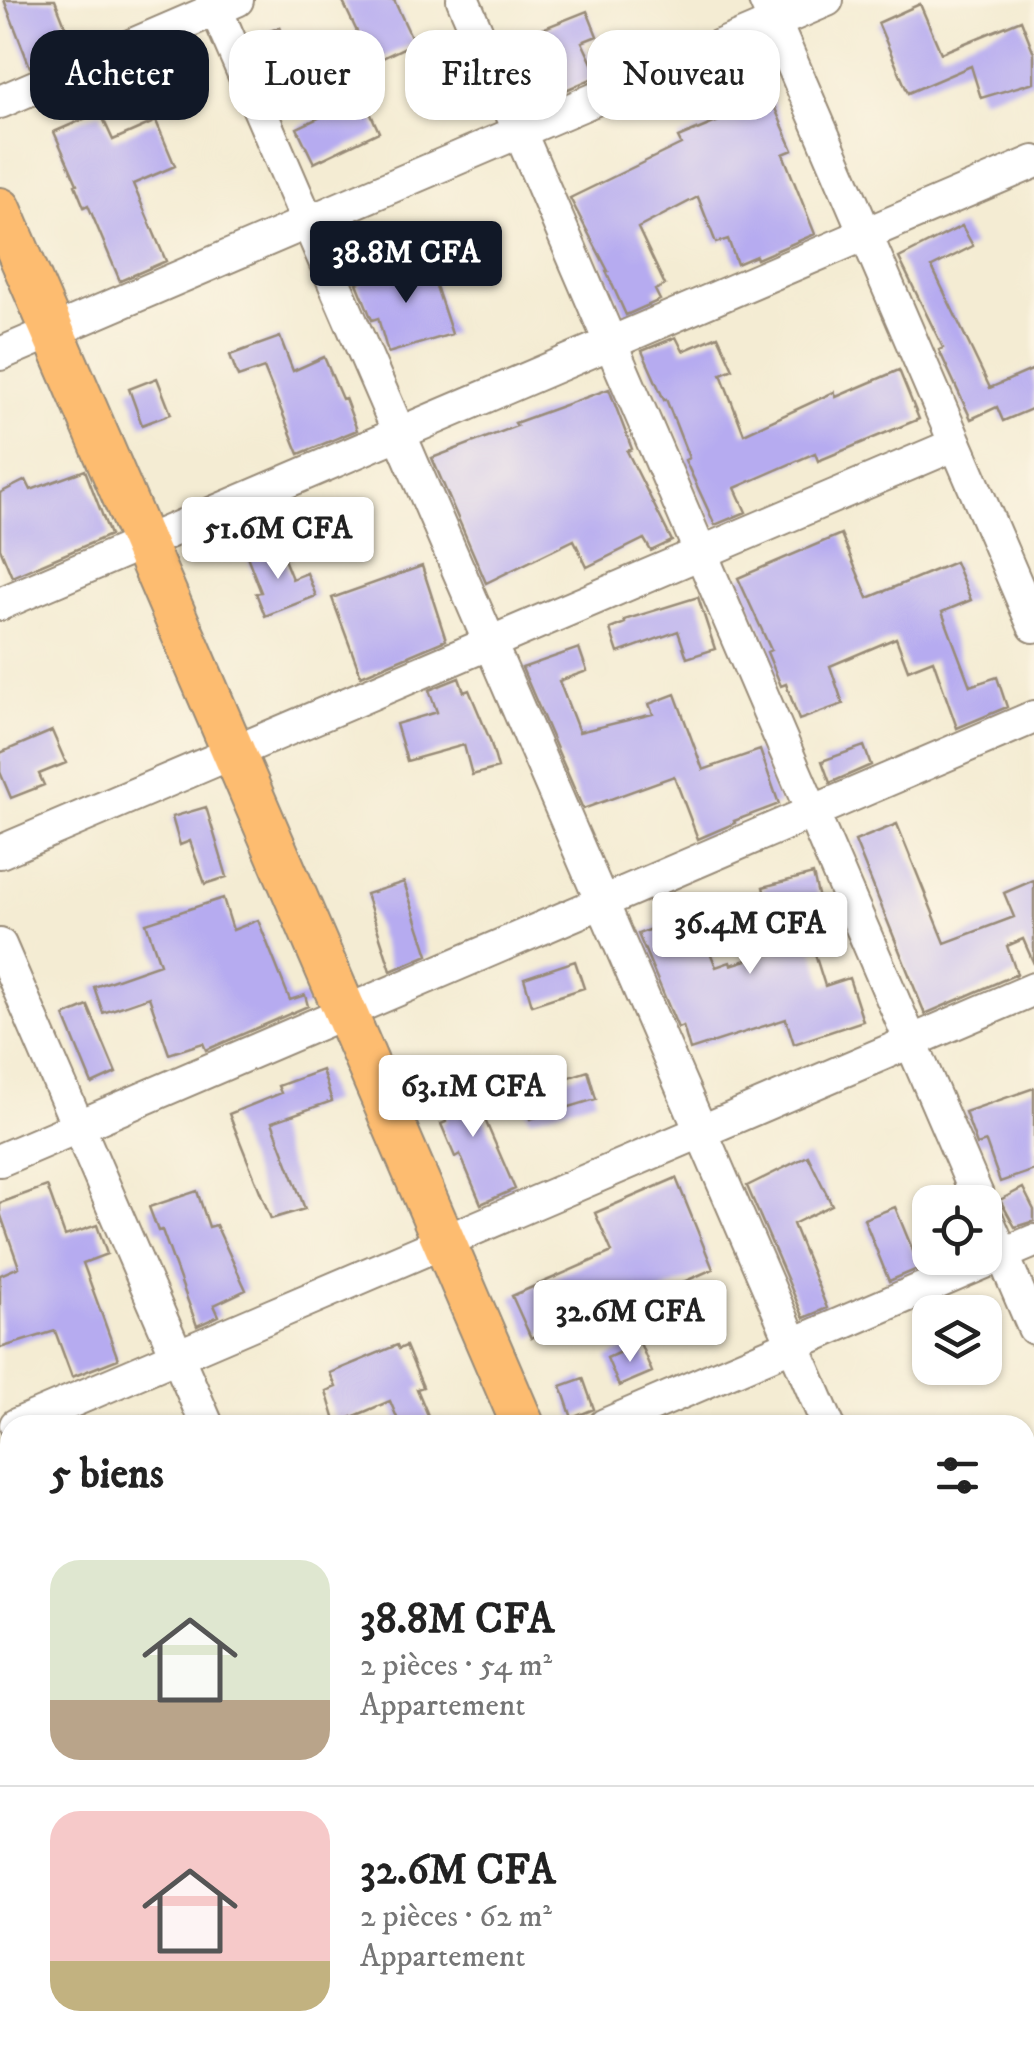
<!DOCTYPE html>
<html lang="fr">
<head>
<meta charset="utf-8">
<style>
  :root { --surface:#fff; --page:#f2f2f2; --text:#222; --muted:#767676; --line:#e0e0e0; --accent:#111827 }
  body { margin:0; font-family:"IM FELL DW Pica",serif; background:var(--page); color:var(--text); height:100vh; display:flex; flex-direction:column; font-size:38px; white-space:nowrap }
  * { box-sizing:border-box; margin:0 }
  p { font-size:32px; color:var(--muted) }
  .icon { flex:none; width:55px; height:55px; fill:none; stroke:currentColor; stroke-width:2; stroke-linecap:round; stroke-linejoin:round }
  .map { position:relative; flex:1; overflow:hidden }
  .side { position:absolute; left:0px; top:1415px; width:1035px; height:642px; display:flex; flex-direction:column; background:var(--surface); border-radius:30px 30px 0 0; box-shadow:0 2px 8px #0004 }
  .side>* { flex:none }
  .banner { position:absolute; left:30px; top:30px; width:975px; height:90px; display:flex; gap:20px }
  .tools { position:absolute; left:912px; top:1185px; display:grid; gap:20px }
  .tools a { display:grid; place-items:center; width:90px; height:90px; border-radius:20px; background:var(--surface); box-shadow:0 2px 8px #0004; font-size:50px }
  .price { position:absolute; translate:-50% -85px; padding:0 22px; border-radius:10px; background:#fff; color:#222; font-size:32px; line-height:65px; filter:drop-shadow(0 2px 5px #0008) }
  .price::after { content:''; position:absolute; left:50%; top:60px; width:30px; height:22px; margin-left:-15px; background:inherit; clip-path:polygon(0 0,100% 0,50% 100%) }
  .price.active { background:var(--accent); color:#fff }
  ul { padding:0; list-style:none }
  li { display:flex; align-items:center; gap:30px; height:250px; padding:0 50px }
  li+li { border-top:2px solid var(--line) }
  li span { display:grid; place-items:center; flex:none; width:280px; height:200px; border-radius:30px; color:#555 }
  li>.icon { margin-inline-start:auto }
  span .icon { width:120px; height:120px; fill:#fffc; stroke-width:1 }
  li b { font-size:42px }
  h2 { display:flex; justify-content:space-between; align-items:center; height:120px; padding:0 50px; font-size:42px }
  .tag { padding:0 35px; border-radius:30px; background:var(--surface); box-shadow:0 2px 8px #0004; font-size:35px; line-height:90px }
  .tag.active { background:var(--accent); color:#fff }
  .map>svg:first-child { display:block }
  .building { fill:#b6abf0 }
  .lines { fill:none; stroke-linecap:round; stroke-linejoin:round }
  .minor-casing { stroke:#988b78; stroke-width:36 }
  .major-casing { stroke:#988b78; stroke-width:46 }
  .minor { stroke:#fff; stroke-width:32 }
  .major { stroke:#fdbc70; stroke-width:42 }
</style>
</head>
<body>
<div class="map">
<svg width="1034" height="2056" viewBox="0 0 1034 2056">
  <rect width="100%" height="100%" fill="#fcf5e5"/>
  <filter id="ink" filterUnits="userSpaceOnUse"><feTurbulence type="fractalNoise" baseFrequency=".01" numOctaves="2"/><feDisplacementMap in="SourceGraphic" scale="20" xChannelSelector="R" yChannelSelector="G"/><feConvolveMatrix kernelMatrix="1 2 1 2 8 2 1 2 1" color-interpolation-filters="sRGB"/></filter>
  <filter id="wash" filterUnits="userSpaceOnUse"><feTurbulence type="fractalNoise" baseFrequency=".0048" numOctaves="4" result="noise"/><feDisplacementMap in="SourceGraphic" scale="40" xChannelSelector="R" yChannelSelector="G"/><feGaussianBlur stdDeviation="2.25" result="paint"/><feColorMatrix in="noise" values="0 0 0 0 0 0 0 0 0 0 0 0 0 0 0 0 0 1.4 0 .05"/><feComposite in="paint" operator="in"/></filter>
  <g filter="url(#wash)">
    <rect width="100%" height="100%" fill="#f4ecd3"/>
    <g id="blocks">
      <path class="building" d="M 4,0 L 55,0 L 74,48 L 30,67 Z
        M 342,0 L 394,0 L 414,43 L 372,63 Z
        M 920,4 L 941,53 L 1021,20 L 1034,53 L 1034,82 L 981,98 L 971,66 L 908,93 L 878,23 Z
        M 587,11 L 597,36 L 582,42 L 598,76 L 536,103 L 512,41 Z
        M 280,27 L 307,102 L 282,111 L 253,38 Z
        M 195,62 L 204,84 L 159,101 L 151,78 Z
        M 363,97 L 379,132 L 314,163 L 297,128 Z
        M 771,99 L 793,150 L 783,154 L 815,234 L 757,259 L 756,256 L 737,264 L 728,239 L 716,243 L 698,197 L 638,228 L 665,285 L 655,290 L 660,300 L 626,315 L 606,271 L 608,271 L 570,198 L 681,144 L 678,138 Z
        M 100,112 L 113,140 L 156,121 L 175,166 L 133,184 L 166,261 L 120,281 L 88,205 L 84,207 L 75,185 L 77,184 L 54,132 Z
        M 962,226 L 973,246 L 932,267 L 990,388 L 1034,369 L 1034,408 L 1003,421 L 997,407 L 971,419 L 939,350 L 943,348 L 899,258 Z
        M 427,259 L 452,334 L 388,353 L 378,318 L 372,320 L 357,283 Z
        M 718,336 L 733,369 L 721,374 L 744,434 L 834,392 L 836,397 L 899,370 L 919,419 L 818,461 L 815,453 L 735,488 L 746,512 L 715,525 L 685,460 L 689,458 L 666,399 L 664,400 L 642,351 L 676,337 L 683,351 Z
        M 280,337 L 293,371 L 324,357 L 342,399 L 345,398 L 357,430 L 299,454 L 264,368 L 238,377 L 230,355 Z
        M 157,378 L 171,414 L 142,425 L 129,389 Z
        M 609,389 L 632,449 L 627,451 L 672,541 L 651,551 L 644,539 L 587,567 L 574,540 L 486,583 L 432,458 L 517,426 L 515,423 Z
        M 85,470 L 110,535 L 12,577 L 0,548 L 0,493 L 26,480 L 31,490 Z
        M 841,534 L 868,598 L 955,562 L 971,600 L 942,612 L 970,686 L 997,677 L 1007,707 L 957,728 L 933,660 L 908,670 L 896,638 L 830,666 L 843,704 L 799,720 L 786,684 L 781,686 L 767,652 L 771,650 L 738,578 Z
        M 278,544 L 292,579 L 307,573 L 316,596 L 265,616 L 256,593 L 261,592 L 247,556 Z
        M 422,566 L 446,640 L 361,676 L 332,598 Z
        M 698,597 L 715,649 L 687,658 L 678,631 L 618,653 L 610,629 L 625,623 L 624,620 Z
        M 579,648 L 587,671 L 559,681 L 579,732 L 653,714 L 649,704 L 675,694 L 703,770 L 760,750 L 779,804 L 734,821 L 735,823 L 698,839 L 674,776 L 583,809 L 522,668 Z
        M 459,678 L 464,692 L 469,690 L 490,740 L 498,768 L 472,775 L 464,745 L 407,761 L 396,724 L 437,712 L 429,690 Z
        M 52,731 L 66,763 L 39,774 L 44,785 L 11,798 L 0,772 L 0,753 Z
        M 864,746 L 871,765 L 830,783 L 822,761 Z
        M 206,807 L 227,877 L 205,884 L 190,841 L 180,845 L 172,817 Z
        M 897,824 L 945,943 L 1014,917 L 1004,893 L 1034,880 L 1034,964 L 1023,939 L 1007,946 L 1017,974 L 925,1014 L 855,841 Z
        M 813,874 L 819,899 L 799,904 L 825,986 L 849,978 L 863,1021 L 794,1044 L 786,1019 L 690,1050 L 683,1026 L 678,1028 L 638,934 L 694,912 L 716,967 L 730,962 L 731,965 L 779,950 L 763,887 Z
        M 404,882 L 428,955 L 391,971 L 366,894 Z
        M 223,898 L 233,930 L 258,920 L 290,1000 L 305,995 L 308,1006 L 206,1050 L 203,1043 L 169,1054 L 149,997 L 103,1013 L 94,987 L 160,964 L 146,923 Z
        M 575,961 L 584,988 L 532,1005 L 524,978 Z
        M 88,1006 L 116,1073 L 92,1084 L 64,1016 Z
        M 322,1070 L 332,1101 L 272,1122 L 305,1209 L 271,1219 L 229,1114 L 281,1093 L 278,1086 Z
        M 588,1071 L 596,1099 L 530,1119 L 517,1094 Z
        M 466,1076 L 515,1189 L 481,1204 L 460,1154 L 455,1157 L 441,1124 L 446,1122 L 440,1081 Z
        M 1034,1088 L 1034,1170 L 1000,1182 L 986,1142 L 977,1145 L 965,1112 Z
        M 808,1156 L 832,1205 L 793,1224 L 827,1308 L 804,1318 L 747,1186 Z
        M 676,1178 L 713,1269 L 608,1315 L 604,1305 L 531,1338 L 512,1296 L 612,1252 L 595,1213 Z
        M 47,1186 L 65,1236 L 97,1225 L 107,1254 L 83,1263 L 118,1359 L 72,1377 L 55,1331 L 0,1348 L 0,1275 L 19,1267 L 0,1213 L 0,1203 Z
        M 1023,1188 L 1034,1210 L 1034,1221 L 1015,1227 L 1000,1200 Z
        M 197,1191 L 209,1227 L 216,1225 L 246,1290 L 214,1305 L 219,1316 L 197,1326 L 162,1230 L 158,1231 L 149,1207 Z
        M 895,1207 L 920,1268 L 889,1281 L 864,1219 Z
        M 640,1343 L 652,1372 L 619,1386 L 607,1358 Z
        M 397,1345 L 399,1349 L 406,1346 L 423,1387 L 417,1389 L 432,1425 L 400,1425 L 390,1401 L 336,1424 L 326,1391 L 336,1387 L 330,1373 Z
        M 583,1378 L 594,1409 L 572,1418 L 561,1386 Z"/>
    </g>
  </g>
  <g filter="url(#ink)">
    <use href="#blocks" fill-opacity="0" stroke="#988b78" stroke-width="2.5"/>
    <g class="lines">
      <defs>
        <path id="minor" d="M 212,0 L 828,1425
          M 463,0 L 980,1202
          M 765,0 L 1034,626
          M 0,102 L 237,0
          M 0,354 L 827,0
          M 0,604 L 1034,162
          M 0,852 L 956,444
          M 0,945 L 207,1425
          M 0,1160 L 1034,717
          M 985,1214 L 1034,1328
          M 16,1425 L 1034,989
          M 605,1425 L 1034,1241
          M 1025,1488 L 1034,1485
          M 0,1507 L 10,1531
          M 0,1684 L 10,1680
          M 1025,1741 L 1034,1737
          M 1025,1879 L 1034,1900
          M 0,1929 L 10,1924
          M 1025,2005 L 1034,2001
          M 232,2048 L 236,2056
          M 474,2048 L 478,2056
          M 287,2056 L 307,2048
          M 906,2056 L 926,2048"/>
        <path id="major" d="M 0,209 L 523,1425
          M 791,2048 L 794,2056"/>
      </defs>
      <use href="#minor" class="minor-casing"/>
      <use href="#major" class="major-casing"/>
      <use href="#minor" class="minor"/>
      <use href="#major" class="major"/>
    </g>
  </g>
</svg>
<div class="tools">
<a><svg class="icon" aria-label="locate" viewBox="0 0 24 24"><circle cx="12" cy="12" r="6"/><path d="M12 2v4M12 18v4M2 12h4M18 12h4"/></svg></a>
<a><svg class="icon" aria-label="layers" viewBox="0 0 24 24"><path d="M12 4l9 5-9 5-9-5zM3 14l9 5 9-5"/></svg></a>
</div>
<b class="price active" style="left:406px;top:306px">38.8M CFA</b>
<b class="price" style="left:278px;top:582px">51.6M CFA</b>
<b class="price" style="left:750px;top:977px">36.4M CFA</b>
<b class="price" style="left:473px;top:1140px">63.1M CFA</b>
<b class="price" style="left:630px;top:1365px">32.6M CFA</b>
<div class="banner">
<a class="tag active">Acheter</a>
<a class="tag">Louer</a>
<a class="tag">Filtres</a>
<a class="tag">Nouveau</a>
</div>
<section class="side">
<h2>5 biens<svg class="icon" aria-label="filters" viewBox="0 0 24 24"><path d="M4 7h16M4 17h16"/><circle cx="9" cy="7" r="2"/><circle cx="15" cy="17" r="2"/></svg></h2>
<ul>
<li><span style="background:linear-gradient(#dfe7d0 70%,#b9a48a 0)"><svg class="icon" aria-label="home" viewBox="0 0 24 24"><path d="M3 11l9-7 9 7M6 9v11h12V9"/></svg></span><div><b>38.8M CFA</b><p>2 pièces · 54 m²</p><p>Appartement</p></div></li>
<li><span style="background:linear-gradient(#f6c9c9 75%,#c2b280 0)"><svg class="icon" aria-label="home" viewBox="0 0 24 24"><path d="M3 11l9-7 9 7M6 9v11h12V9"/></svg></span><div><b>32.6M CFA</b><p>2 pièces · 62 m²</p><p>Appartement</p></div></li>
</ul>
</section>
</div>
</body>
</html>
